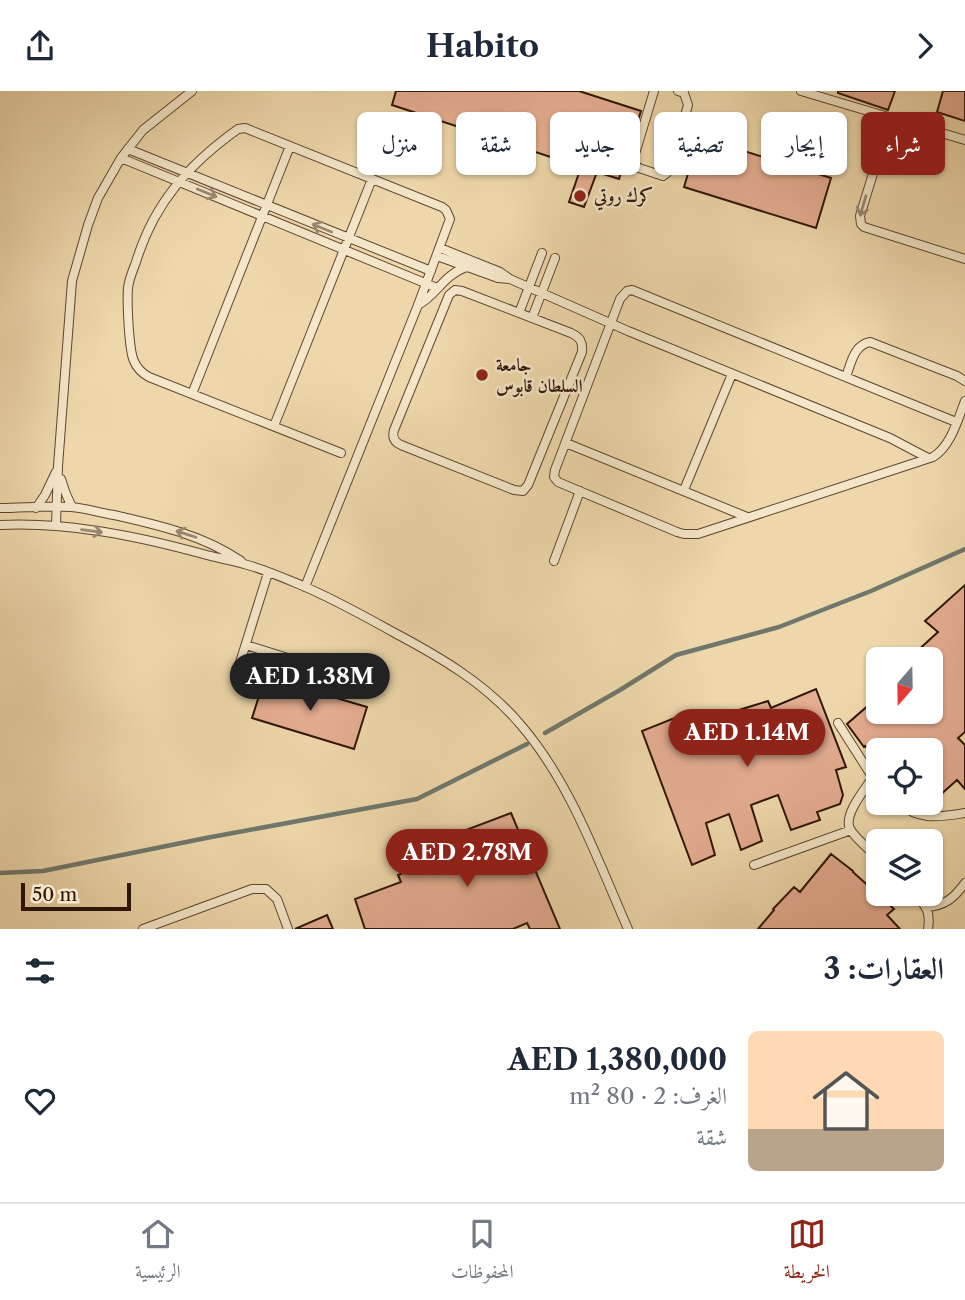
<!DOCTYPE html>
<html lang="ar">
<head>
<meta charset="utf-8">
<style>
  :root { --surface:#fff; --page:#f6f6f7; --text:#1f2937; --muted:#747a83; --line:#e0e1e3; --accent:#8f2418 }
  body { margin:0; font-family:"Libre Caslon Text",Amiri,serif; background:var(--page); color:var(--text); direction:rtl; height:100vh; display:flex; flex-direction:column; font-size:26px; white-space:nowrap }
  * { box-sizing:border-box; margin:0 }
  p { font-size:23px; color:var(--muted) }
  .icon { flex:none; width:38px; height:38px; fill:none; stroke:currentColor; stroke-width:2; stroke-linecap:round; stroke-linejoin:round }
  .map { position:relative; height:838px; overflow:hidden; direction:ltr }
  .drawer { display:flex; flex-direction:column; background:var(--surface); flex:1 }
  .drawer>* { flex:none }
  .guide { position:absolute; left:21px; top:21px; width:924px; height:63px; direction:rtl; display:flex; gap:14px }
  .needle { width:46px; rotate:200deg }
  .controls { position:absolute; left:866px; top:556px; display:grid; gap:14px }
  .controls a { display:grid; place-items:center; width:77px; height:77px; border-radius:10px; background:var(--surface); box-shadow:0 2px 5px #0004; font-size:35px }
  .scale { position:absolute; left:21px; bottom:18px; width:110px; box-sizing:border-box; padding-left:7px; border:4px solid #2f1608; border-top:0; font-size:19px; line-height:24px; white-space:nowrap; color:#2f1608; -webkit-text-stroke:5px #f4e6c8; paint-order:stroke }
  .price { position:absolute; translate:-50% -60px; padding:0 16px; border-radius:24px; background:var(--accent); color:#fff; font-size:23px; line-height:46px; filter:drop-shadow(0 2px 4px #0008) }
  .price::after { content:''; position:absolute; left:50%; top:42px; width:21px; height:16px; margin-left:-10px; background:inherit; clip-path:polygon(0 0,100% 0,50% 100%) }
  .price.current { background:#222; color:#fff }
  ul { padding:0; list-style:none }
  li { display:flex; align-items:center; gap:21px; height:175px; padding:0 21px }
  li span { display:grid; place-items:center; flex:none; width:196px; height:140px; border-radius:10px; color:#555 }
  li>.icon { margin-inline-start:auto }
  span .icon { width:84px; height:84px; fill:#fffc; stroke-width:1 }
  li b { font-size:30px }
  h2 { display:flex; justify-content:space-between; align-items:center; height:84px; padding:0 21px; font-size:30px }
  .chip { padding:0 24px; border-radius:10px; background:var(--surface); box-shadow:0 2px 5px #0004; font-size:24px; line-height:63px }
  .chip.current { background:var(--accent); color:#fff }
  header { display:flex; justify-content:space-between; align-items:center; height:91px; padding:0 21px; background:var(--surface); font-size:32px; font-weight:700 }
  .menu { display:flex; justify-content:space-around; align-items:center; height:98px; border-top:2px solid var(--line); background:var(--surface); font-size:19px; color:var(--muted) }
  .menu a { display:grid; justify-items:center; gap:4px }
  .menu .current { color:var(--accent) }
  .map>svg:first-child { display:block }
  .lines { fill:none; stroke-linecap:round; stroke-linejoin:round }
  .stream { stroke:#70786d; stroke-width:4.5 }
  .building { fill:#e5ad91; stroke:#2f1608; stroke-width:2 }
  .service-casing { stroke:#5f4631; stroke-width:10 }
  .service { stroke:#f4e6c8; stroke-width:8 }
  .oneway { stroke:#9b8872 }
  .poi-dot { fill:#8f2418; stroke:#f4e6c8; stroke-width:2.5 }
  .labels { text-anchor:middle; stroke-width:5; stroke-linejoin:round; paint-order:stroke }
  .poi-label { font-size:18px; font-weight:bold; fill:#2f1608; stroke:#f4e6c8; text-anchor:start }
</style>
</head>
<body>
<header><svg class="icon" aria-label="forward" viewBox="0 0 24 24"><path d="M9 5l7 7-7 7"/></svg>Habito<svg class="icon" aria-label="share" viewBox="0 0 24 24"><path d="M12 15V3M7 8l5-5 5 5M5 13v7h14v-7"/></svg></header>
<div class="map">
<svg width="965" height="838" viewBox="0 0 965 838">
  <rect width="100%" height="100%" fill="#eed8ab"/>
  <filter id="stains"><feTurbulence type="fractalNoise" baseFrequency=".00286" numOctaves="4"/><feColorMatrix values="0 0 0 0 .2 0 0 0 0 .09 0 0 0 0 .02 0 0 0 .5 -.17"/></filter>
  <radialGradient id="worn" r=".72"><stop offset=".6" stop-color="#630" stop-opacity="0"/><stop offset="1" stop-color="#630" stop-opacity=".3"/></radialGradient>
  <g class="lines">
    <path class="stream" d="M 545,642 L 620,599 L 676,564 L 779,536 L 871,500 L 965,458
      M 0,782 L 43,780 L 206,747 L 417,708 L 527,653"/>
  </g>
  <path class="building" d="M 396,0 L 579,0 L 641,20 L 619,88 L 597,81 L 584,116 L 569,111 L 581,76 L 392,14 Z
    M 838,0 L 895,0 L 888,19 L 838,2 Z
    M 943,0 L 965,0 L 965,30 L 937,21 Z
    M 699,46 L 831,87 L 816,137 L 684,96 Z
    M 965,494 L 965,641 L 958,647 L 965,654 L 965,698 L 957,689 L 938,706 L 931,705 L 931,660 L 878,660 L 878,669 L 865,655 L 864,656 L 847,633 L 878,606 L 878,621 L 931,621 L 931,569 L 921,569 L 915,562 L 938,541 L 925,530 Z
    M 265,586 L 367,616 L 354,658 L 252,627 Z
    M 816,598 L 846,676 L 836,679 L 843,704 L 840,713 L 817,721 L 820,729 L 791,739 L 778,704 L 751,714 L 762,750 L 741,759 L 729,723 L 706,732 L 715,764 L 692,774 L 642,640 L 687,622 L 692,639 L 739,619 L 768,610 L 771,617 Z
    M 511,722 L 560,838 L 530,838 L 527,832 L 513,838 L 365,838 L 355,808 L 401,791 L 398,784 L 426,772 L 426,773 L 474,755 L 466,739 Z
    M 831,763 L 853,780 L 853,781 L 894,818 L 887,824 L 900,838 L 758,838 L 774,819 L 773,818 L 794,796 L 800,801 Z
    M 327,824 L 333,838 L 295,838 Z"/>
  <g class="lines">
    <defs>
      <path id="service" d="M 654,0 L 634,66 L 634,73 L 639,77 L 663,85 L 667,82 L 670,76 L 688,14 L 684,2 L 678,0
        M 801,0 L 965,49
        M 890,27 L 860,125 L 861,133 L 864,136 L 965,168
        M 128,58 L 431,180
        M 121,67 L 437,197
        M 440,157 L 500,181 L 510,188 L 628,240 L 890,347 L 928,367
        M 437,165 L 498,187 L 510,188
        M 455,199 L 462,200 L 571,242 C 580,246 583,251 582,261 L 528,394 L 523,400 L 514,399 L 401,354 C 394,351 392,346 394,339 L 449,204 Z
        M 418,214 C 438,203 442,185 466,176
        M 519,222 L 542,162
        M 532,227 L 555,167
        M 846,286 C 851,272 854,254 870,251 L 957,285 L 965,290
        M 192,303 L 290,55
        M 956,331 L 632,199 L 627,200 L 620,208 L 555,379 L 554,386 L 558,391 L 677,441 L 684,443 L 698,443 L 933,366 C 951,355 958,328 965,310
        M 274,335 L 372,88
        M 566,352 L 747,426
        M 61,388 L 66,403 L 72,416
        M 684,399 L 732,283
        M 0,417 C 23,417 48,414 71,416 C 85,417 100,422 114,424 C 158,434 203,444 241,470
        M 36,417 L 45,404 L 56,381
        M 0,434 C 69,431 137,445 203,463 C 217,467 231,469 244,473 C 264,478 284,487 303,495 C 334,508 364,525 393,541 C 440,566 485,592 520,633 C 571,692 597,768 628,838
        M 56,434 L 58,375 L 72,190 L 88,134 L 98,107 L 121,67 L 128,58 L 143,39 L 192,0
        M 554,470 L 580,400
        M 305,496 L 418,214 L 450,128 L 446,119 L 442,116 L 245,37 L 238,38 C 189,73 154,112 136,171 C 133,179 129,188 128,197 C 127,210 128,226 129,240 C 131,259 130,276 149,286 L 341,362
        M 246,554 L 373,594
        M 237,581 L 268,482
        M 838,632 L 878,695
        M 873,686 C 865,698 843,724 850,738 C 855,747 871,760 878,767
        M 898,712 C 920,730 938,726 965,722
        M 754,774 L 851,739
        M 914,803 C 926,815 931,820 928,838
        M 926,816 C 945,815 954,807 965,792
        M 143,838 L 252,798 L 266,798 L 277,808 L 288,838"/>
    </defs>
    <use href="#service" class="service-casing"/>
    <use href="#service" class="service"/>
  </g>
  <defs><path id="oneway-shaft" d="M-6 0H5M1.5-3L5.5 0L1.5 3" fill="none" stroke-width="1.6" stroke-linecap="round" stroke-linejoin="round" transform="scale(1.75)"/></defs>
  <g class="oneway">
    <use href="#oneway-shaft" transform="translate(207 102) rotate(22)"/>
    <use href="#oneway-shaft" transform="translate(863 115) rotate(106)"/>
    <use href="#oneway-shaft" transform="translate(322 137) rotate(-158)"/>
    <use href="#oneway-shaft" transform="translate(92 440) rotate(8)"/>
    <use href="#oneway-shaft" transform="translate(186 443) rotate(-162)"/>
  </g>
  <g class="poi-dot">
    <circle cx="580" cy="105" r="7"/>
    <circle cx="482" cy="284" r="7"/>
  </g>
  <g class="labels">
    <g class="poi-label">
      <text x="594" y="111">كرك روتي</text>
      <text x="496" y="280">جامعة<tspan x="496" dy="21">السلطان قابوس</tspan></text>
    </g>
  </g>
  <rect width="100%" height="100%" filter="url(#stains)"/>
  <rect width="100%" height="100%" fill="url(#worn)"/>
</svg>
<div class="controls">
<a><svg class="needle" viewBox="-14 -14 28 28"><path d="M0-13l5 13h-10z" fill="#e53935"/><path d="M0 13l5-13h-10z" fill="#747a83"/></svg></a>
<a><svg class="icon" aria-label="locate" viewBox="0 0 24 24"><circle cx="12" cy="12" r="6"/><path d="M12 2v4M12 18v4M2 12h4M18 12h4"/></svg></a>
<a><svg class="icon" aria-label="layers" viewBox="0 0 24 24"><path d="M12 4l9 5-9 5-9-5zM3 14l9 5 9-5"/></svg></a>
</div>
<div class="scale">50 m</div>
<b class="price current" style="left:310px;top:622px">AED 1.38M</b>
<b class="price" style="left:747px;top:678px">AED 1.14M</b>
<b class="price" style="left:467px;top:798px">AED 2.78M</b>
<div class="guide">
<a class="chip current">شراء</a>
<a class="chip">إيجار</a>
<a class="chip">تصفية</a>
<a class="chip">جديد</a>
<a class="chip">شقة</a>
<a class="chip">منزل</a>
</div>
</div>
<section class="drawer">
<h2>العقارات: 3<svg class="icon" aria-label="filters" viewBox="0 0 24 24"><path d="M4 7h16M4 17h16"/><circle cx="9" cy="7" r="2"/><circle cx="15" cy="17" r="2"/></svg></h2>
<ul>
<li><span style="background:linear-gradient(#ffd9b3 70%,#b9a48a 0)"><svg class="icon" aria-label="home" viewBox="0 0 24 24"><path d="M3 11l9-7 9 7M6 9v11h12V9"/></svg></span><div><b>AED 1,380,000</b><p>الغرف: 2 · 80 m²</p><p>شقة</p></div><svg class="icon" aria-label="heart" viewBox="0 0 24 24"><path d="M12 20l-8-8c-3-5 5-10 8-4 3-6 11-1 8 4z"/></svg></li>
</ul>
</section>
<nav class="menu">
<a class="current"><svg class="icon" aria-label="map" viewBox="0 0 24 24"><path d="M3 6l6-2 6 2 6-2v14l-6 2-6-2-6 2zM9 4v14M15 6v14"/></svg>الخريطة</a>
<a><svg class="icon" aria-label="saved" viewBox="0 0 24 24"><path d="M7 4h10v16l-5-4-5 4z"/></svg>المحفوظات</a>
<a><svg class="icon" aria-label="home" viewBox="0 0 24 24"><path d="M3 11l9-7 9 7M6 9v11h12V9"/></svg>الرئيسية</a>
</nav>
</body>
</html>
